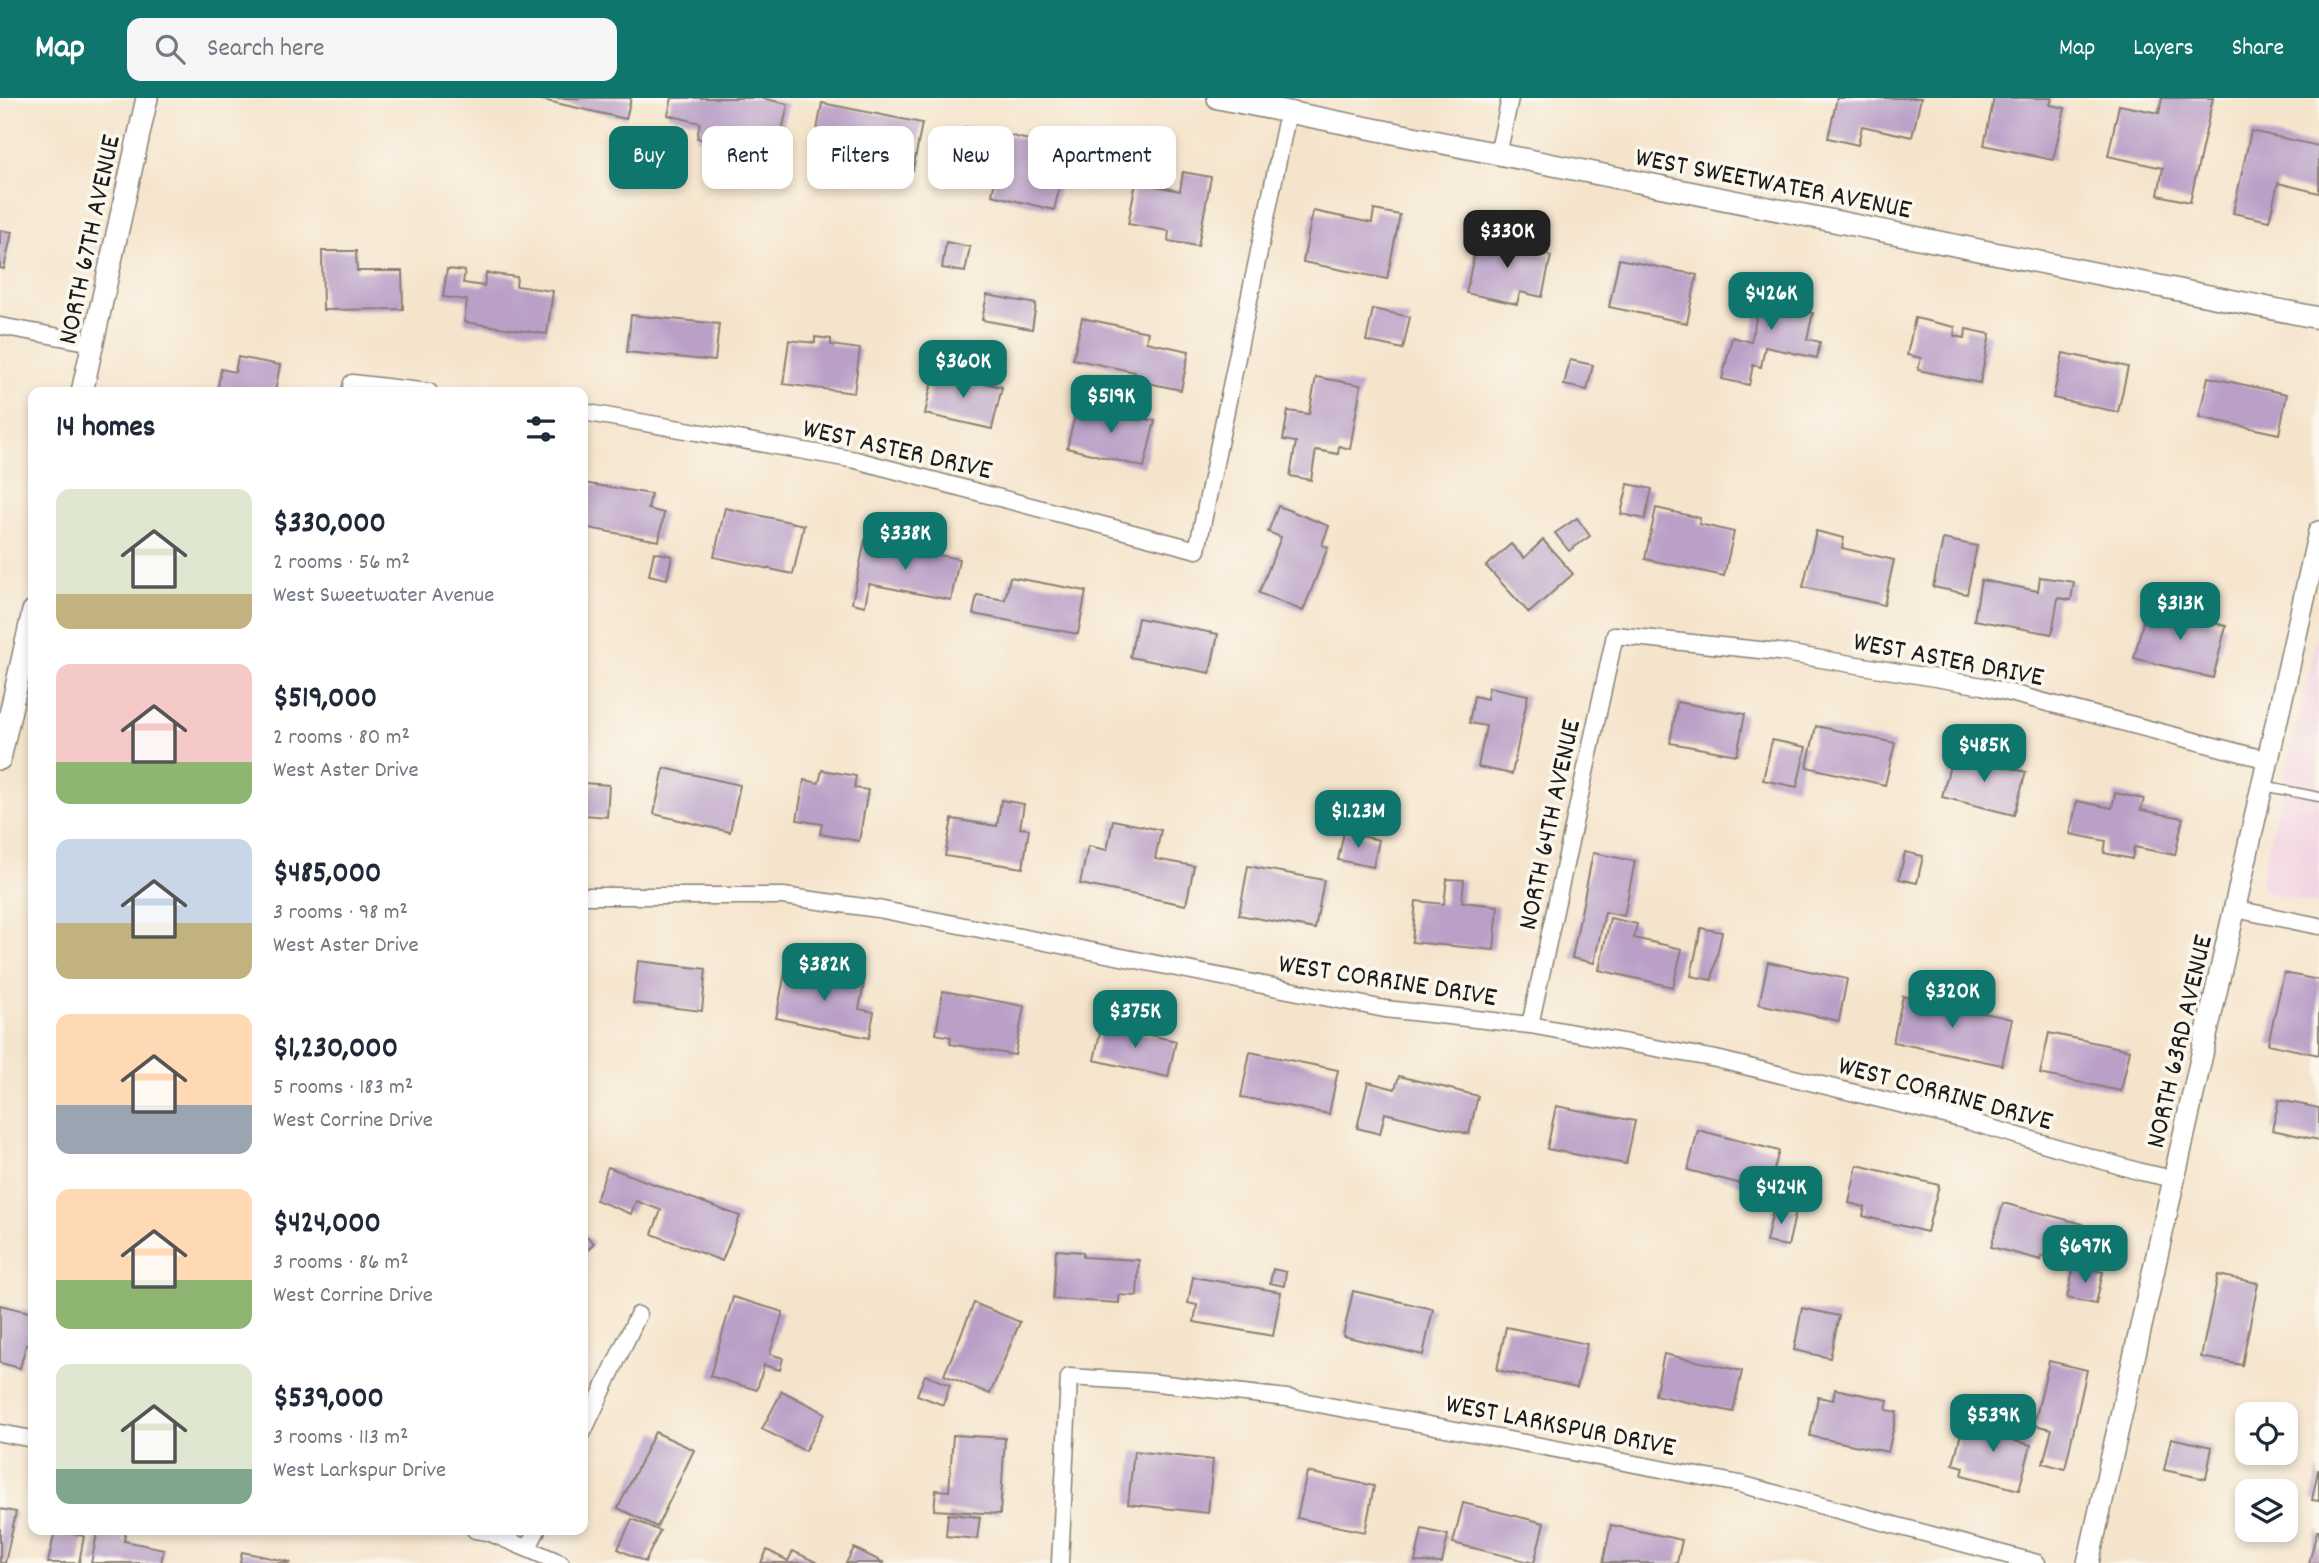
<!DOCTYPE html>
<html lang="en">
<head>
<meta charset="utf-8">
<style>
  :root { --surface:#fff; --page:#f6f6f7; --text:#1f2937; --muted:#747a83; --accent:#0f766e }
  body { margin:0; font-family:Dekko,sans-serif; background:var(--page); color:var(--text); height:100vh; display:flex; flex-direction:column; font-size:26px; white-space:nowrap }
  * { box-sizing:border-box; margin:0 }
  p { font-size:23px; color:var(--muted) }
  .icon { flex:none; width:38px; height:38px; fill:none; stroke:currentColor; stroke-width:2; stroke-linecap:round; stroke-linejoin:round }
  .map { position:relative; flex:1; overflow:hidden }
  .sheet { position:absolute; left:28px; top:289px; width:560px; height:1148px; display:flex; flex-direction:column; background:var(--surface); border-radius:14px; box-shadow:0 4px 10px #0003 }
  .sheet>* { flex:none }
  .hud { position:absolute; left:609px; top:28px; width:665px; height:63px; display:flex; gap:14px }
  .buttons { position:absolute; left:2235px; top:1304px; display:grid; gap:14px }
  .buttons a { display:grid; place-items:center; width:63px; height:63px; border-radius:14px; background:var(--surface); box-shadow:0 4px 10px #0003; font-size:35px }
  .price { position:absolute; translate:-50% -60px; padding:0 16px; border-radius:14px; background:var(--accent); color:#fff; font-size:23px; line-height:46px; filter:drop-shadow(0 2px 4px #0008) }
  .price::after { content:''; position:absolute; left:50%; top:42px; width:21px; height:16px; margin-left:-10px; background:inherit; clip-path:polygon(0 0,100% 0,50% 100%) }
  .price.selected { background:#222; color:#fff }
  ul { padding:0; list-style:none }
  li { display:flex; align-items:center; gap:21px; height:175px; padding:0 28px }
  li span { display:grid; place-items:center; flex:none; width:196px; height:140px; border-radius:14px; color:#555 }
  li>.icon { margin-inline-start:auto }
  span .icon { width:84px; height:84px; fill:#fffc; stroke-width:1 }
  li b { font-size:30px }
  h2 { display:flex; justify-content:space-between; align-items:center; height:84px; padding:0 28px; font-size:30px }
  .tag { padding:0 24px; border-radius:14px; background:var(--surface); box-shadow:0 4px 10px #0003; font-size:24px; line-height:63px }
  .tag.selected { background:var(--accent); color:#fff }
  header { display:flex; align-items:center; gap:42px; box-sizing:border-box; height:98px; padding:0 35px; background:var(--accent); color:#fff }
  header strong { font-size:33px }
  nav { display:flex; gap:38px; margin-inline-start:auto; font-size:24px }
  .search { width:490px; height:63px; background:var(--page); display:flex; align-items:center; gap:18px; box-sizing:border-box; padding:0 24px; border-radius:14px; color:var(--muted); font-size:26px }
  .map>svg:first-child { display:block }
  .built { fill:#f2cfe1 }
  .building { fill:#baa0c7 }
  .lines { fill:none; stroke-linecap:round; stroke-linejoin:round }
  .lane-casing { stroke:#888074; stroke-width:11 }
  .street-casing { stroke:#888074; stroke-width:19 }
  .secondary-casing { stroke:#888074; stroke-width:24 }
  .lane { stroke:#fff; stroke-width:8 }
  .street { stroke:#fff; stroke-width:16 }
  .secondary { stroke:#fff; stroke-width:21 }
  .labels { text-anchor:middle; stroke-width:7; stroke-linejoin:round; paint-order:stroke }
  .street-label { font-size:28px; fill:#1c1c1c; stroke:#fbf7ec }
</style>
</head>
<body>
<header>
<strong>Map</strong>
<div class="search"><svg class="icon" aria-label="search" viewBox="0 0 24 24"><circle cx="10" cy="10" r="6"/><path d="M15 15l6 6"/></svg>Search here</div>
<nav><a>Map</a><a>Layers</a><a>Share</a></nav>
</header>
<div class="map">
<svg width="2319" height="1465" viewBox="0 0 2319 1465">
  <rect width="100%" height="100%" fill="#fbf7ec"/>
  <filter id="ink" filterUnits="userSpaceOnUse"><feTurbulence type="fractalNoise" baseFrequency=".0143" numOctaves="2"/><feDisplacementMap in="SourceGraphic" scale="14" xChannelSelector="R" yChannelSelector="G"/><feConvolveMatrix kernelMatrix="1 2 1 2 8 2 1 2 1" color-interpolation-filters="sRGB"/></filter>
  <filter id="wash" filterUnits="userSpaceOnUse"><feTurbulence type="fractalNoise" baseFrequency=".00686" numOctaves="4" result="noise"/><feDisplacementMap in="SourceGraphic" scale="28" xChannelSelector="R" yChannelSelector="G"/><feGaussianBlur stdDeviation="1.57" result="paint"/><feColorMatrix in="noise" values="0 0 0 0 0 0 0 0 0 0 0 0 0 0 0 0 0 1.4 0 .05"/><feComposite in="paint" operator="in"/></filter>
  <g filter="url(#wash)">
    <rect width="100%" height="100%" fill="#f5e4cc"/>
    <path class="built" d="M 2319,529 L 2319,807 L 2268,795 L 2262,789 L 2261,780 Z"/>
    <g id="blocks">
      <path class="building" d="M 534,0 L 631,0 L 626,21 Z
        M 672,0 L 762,0 L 788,6 L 780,41 L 766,38 L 762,56 L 697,40 L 700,25 L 668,17 Z
        M 1837,0 L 1921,0 L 1912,39 L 1862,28 L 1858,47 L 1828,40 Z
        M 1994,0 L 2052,0 L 2050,7 L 2065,10 L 2053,62 L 1984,47 Z
        M 2162,0 L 2213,0 L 2190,104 L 2158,97 L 2163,70 L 2108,58 L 2119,7 L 2159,15 Z
        M 822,5 L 922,25 L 913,72 L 893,67 L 895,59 L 815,43 Z
        M 964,29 L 991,34 L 986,56 L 960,50 Z
        M 2251,33 L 2319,48 L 2319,95 L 2278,85 L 2269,123 L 2233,115 Z
        M 1004,36 L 1041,45 L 1038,56 L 1066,63 L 1054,112 L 992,97 L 996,78 L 985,76 L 989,63 L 997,65 Z
        M 1183,74 L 1211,79 L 1198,148 L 1168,143 L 1169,133 L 1128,126 L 1136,84 L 1180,93 Z
        M 1374,112 L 1400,117 L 1387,181 L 1303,164 L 1313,113 L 1372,125 Z
        M 0,132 L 12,134 L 4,171 L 0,170 Z
        M 1490,133 L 1519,140 L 1517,150 L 1551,158 L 1542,199 L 1520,194 L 1517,206 L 1466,195 L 1475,152 L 1485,154 Z
        M 946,144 L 970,149 L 965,174 L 942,170 Z
        M 322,153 L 356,153 L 357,173 L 402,173 L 403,211 L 323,212 Z
        M 1619,161 L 1697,177 L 1687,225 L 1609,209 Z
        M 447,171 L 465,173 L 463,185 L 484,188 L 486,175 L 517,179 L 516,188 L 553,193 L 547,236 L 464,224 L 467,202 L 443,199 Z
        M 1756,184 L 1801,194 L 1797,212 L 1813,215 L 1807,241 L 1820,244 L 1817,260 L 1765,249 L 1761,269 L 1753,267 L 1749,287 L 1722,281 L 1732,239 L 1751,244 L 1757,216 L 1749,214 Z
        M 987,197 L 1036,206 L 1032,231 L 982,222 Z
        M 1373,211 L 1410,219 L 1403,251 L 1366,243 Z
        M 631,217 L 719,226 L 715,263 L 627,254 Z
        M 1082,220 L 1148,234 L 1146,244 L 1189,253 L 1181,292 L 1134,282 L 1135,274 L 1073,261 Z
        M 1915,220 L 1955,229 L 1954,238 L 1965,240 L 1966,231 L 1990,236 L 1980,285 L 1918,272 L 1921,260 L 1907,257 Z
        M 815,239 L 831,241 L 831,247 L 860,251 L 854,295 L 783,286 L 789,242 L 815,245 Z
        M 2063,255 L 2128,269 L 2118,314 L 2053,300 Z
        M 238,259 L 280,267 L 275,294 L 217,294 L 221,271 L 235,274 Z
        M 1570,262 L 1593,267 L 1587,292 L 1564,287 Z
        M 934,274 L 1002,289 L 992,331 L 925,316 Z
        M 1316,279 L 1361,287 L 1350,351 L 1339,348 L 1338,356 L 1316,352 L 1311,382 L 1290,378 L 1296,344 L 1283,342 L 1288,313 L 1309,316 Z
        M 2208,279 L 2287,296 L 2279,336 L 2199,319 Z
        M 1078,305 L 1155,323 L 1144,369 L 1067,350 Z
        M 583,385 L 651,396 L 648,411 L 664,415 L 659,443 L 583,429 Z
        M 1628,386 L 1652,391 L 1645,421 L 1621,416 Z
        M 1278,408 L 1329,428 L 1322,447 L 1328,449 L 1303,513 L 1259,495 L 1281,439 L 1268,434 Z
        M 725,410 L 804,427 L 793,476 L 714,459 Z
        M 1656,410 L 1700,420 L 1699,426 L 1734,434 L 1724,478 L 1645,461 Z
        M 1577,420 L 1590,438 L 1569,453 L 1555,435 Z
        M 1816,433 L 1844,440 L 1842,450 L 1894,462 L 1884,507 L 1803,489 Z
        M 1943,441 L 1977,448 L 1967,496 L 1933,489 Z
        M 865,442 L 959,461 L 951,502 L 869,486 L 865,508 L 852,505 Z
        M 1543,442 L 1573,476 L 1529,515 L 1486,468 L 1511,446 L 1524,460 Z
        M 654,454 L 672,458 L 667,481 L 649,477 Z
        M 1010,479 L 1086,493 L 1078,536 L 973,516 L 977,497 L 1005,502 Z
        M 2040,479 L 2074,484 L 2071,502 L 2058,500 L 2052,536 L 1974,522 L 1981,482 L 2038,493 Z
        M 2147,508 L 2226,528 L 2213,580 L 2134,560 Z
        M 1138,520 L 1218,536 L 1210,575 L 1130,559 Z
        M 1489,589 L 1528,597 L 1512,676 L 1478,669 L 1486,628 L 1469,625 L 1474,598 L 1487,601 Z
        M 1677,604 L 1745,616 L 1737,657 L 1670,645 Z
        M 1816,628 L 1895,645 L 1885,687 L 1807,669 Z
        M 1772,642 L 1806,649 L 1797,689 L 1763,682 Z
        M 1953,655 L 2026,674 L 2014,717 L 1942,699 Z
        M 664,670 L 740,687 L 730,734 L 654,716 Z
        M 822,672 L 856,678 L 854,690 L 868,692 L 859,743 L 820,736 L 822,726 L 797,722 L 804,682 L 819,685 Z
        M 583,685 L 609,687 L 607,719 L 585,717 L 585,724 L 583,724 Z
        M 2115,695 L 2144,701 L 2141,712 L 2183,720 L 2175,757 L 2134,749 L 2132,761 L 2104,755 L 2106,743 L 2070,736 L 2077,703 L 2112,710 Z
        M 1001,702 L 1024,706 L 1020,730 L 1029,731 L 1023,770 L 945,758 L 952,721 L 997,728 Z
        M 1113,722 L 1161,732 L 1155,761 L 1194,768 L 1186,807 L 1080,786 L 1088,748 L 1107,752 Z
        M 1344,734 L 1379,742 L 1373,769 L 1338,762 Z
        M 1905,754 L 1923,758 L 1917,785 L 1899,781 Z
        M 1593,755 L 1635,763 L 1624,818 L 1605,814 L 1594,865 L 1572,860 Z
        M 1248,768 L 1324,782 L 1315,831 L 1239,817 Z
        M 1447,781 L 1464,782 L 1462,804 L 1498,808 L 1494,852 L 1412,844 L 1416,803 L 1444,806 Z
        M 1610,820 L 1637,826 L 1634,840 L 1682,851 L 1673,889 L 1599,872 Z
        M 1701,830 L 1722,834 L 1712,882 L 1691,878 Z
        M 638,863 L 706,871 L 702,913 L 633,905 Z
        M 1768,864 L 1847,881 L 1839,923 L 1759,906 Z
        M 786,870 L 864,886 L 859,911 L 874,914 L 869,940 L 776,920 Z
        M 2284,875 L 2319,882 L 2319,957 L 2268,946 Z
        M 943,893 L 1024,908 L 1015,957 L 950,946 L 951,939 L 936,936 Z
        M 1903,898 L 2012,921 L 2002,967 L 1893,944 Z
        M 1102,926 L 1176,943 L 1168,979 L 1094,962 Z
        M 2049,935 L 2130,952 L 2121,993 L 2040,976 Z
        M 1250,954 L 1338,972 L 1329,1016 L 1241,999 Z
        M 1399,978 L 1478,998 L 1469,1036 L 1385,1015 L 1380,1036 L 1357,1030 L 1368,984 L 1395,991 Z
        M 2279,1002 L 2319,1010 L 2319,1042 L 2272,1032 Z
        M 1556,1008 L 1635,1023 L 1626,1066 L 1547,1051 Z
        M 1698,1032 L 1779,1053 L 1768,1093 L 1688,1072 Z
        M 1857,1067 L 1939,1087 L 1927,1134 L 1863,1118 L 1865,1109 L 1849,1105 Z
        M 608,1069 L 740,1118 L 722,1163 L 652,1136 L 661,1112 L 636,1103 L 631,1116 L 596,1102 Z
        M 2003,1105 L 2083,1126 L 2072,1166 L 2042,1158 L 2041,1162 L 1991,1149 Z
        M 1774,1108 L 1796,1113 L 1788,1148 L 1766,1144 Z
        M 583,1135 L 594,1145 L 583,1158 Z
        M 1056,1152 L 1083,1154 L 1083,1159 L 1139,1162 L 1137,1198 L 1119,1197 L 1119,1205 L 1053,1201 Z
        M 2074,1168 L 2103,1174 L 2096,1206 L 2067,1200 Z
        M 1273,1171 L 1286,1174 L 1284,1188 L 1270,1185 Z
        M 2218,1177 L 2258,1185 L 2242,1267 L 2201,1259 Z
        M 1193,1179 L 1281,1194 L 1273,1238 L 1194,1224 L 1197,1207 L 1188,1205 Z
        M 1353,1193 L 1433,1211 L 1423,1257 L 1343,1238 Z
        M 733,1199 L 783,1214 L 770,1256 L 783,1260 L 780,1272 L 764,1267 L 757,1292 L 710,1278 Z
        M 974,1205 L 1020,1224 L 990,1296 L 944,1277 Z
        M 0,1207 L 33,1215 L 33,1248 L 26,1247 L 20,1270 L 0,1265 Z
        M 1802,1210 L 1839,1218 L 1830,1260 L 1794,1252 Z
        M 1506,1229 L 1587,1246 L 1577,1289 L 1497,1272 Z
        M 1664,1256 L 1742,1273 L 1733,1314 L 1655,1297 Z
        M 2049,1263 L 2087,1272 L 2065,1371 L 2043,1365 L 2052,1331 L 2034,1327 Z
        M 925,1277 L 950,1287 L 943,1307 L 917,1297 Z
        M 1835,1291 L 1888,1302 L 1886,1312 L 1897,1314 L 1888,1354 L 1810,1338 L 1818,1299 L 1833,1302 Z
        M 782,1293 L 825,1315 L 805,1353 L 762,1331 Z
        M 1987,1318 L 2013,1325 L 2008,1341 L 2031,1347 L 2019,1392 L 1962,1377 L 1964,1369 L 1953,1366 L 1963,1328 L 1983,1334 Z
        M 655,1334 L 694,1352 L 657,1429 L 618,1410 Z
        M 953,1337 L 1005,1340 L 1000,1416 L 934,1412 L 936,1392 L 949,1393 Z
        M 2171,1340 L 2212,1349 L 2206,1381 L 2164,1372 Z
        M 1134,1353 L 1213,1362 L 1208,1415 L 1128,1406 Z
        M 2318,1372 L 2319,1372 L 2319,1403 L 2312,1402 Z
        M 1307,1374 L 1374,1388 L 1365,1434 L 1297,1420 Z
        M 1463,1405 L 1544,1425 L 1534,1465 L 1453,1445 Z
        M 0,1411 L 16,1414 L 5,1465 L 0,1465 Z
        M 948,1416 L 980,1419 L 977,1441 L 946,1438 Z
        M 632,1421 L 660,1433 L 645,1464 L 618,1451 Z
        M 1611,1427 L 1682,1442 L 1677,1465 L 1603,1465 Z
        M 1422,1431 L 1448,1437 L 1442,1465 L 1415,1464 Z
        M 55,1432 L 84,1438 L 79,1465 L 48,1465 Z
        M 98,1432 L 126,1432 L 124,1443 L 164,1451 L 161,1465 L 91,1465 Z
        M 2317,1433 L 2319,1433 L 2319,1465 L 2309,1465 Z
        M 854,1450 L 884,1465 L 846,1465 Z
        M 767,1452 L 788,1463 L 793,1453 L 818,1465 L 761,1465 Z
        M 242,1454 L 290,1464 L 290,1465 L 240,1465 Z"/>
    </g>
  </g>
  <g filter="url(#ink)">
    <use href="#blocks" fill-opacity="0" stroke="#888074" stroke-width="2"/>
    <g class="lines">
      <defs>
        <path id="lane" d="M 2263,688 L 2319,699"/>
        <path id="street" d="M 1498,57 L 1510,0
          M 0,228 L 93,245
          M 350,294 L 352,285 L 429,294
          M 583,314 L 856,362 L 1197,452 L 1288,14
          M 583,798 L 783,798 L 878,811 L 1385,911 L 1530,927 L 1716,961 L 1957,1020 L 2141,1074 L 2174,1081
          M 2235,811 L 2319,828
          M 1530,927 L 1615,537 L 1779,554 L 1983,588 L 2268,662
          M 583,1334 L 638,1217
          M 0,1335 L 33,1341
          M 475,1432 L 488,1434 L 561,1465
          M 528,1450 L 537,1432
          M 1060,1465 L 1069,1279 L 1149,1284 L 1287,1300 L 1740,1386 L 2037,1465"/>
        <path id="secondary" d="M 1218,0 L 2319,220
          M 82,294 L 147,0
          M 0,661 L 33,513
          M 2088,1465 L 2319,434"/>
      </defs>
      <use href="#lane" class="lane-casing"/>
      <use href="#street" class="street-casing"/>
      <use href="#secondary" class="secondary-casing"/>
      <use href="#lane" class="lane"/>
      <use href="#street" class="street"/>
      <use href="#secondary" class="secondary"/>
    </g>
  </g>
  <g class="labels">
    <g class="street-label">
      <text transform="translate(1774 83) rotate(11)" y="10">WEST SWEETWATER AVENUE</text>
      <text transform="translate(87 141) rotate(-78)" y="10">NORTH 67TH AVENUE</text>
      <text transform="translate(898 349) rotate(13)" y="10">WEST ASTER DRIVE</text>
      <text transform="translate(1949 559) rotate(11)" y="10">WEST ASTER DRIVE</text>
      <text transform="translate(1547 726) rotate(-78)" y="10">NORTH 64TH AVENUE</text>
      <text transform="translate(1388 880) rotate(9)" y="10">WEST CORRINE DRIVE</text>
      <text transform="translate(2177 943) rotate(-77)" y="10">NORTH 63RD AVENUE</text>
      <text transform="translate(1946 993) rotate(15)" y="10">WEST CORRINE DRIVE</text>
      <text transform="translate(1561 1325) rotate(11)" y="10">WEST LARKSPUR DRIVE</text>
    </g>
  </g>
</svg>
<div class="buttons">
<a><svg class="icon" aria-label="locate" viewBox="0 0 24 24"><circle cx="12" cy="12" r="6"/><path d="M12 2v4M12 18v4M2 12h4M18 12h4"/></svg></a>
<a><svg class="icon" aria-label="layers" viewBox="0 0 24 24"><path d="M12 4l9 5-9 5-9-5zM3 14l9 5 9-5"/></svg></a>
</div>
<b class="price selected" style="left:1507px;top:172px">$330K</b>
<b class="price" style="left:1771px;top:234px">$426K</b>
<b class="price" style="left:963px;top:302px">$360K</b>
<b class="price" style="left:1111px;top:337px">$519K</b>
<b class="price" style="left:905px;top:474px">$338K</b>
<b class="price" style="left:2180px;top:544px">$313K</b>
<b class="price" style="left:1984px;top:686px">$485K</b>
<b class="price" style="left:1358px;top:752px">$1.23M</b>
<b class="price" style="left:824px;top:905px">$382K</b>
<b class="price" style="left:1952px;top:932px">$320K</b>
<b class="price" style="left:1135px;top:952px">$375K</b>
<b class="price" style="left:1781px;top:1128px">$424K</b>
<b class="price" style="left:2085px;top:1187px">$697K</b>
<b class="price" style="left:1993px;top:1356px">$539K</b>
<div class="hud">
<a class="tag selected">Buy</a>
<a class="tag">Rent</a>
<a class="tag">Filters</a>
<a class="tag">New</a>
<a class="tag">Apartment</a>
</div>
<section class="sheet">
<h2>14 homes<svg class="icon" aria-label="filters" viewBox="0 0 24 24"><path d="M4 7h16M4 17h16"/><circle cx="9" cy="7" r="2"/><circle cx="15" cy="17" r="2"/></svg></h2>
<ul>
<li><span style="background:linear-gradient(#dfe7d0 75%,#c2b280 0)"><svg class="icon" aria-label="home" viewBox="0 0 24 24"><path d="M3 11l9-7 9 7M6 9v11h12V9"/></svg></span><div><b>$330,000</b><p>2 rooms · 56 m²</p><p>West Sweetwater Avenue</p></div></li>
<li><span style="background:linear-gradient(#f6c9c9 70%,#8fb573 0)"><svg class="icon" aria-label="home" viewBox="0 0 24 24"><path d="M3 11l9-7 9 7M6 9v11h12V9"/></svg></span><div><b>$519,000</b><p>2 rooms · 80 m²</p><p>West Aster Drive</p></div></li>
<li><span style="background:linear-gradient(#c9d6e8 60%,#c2b280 0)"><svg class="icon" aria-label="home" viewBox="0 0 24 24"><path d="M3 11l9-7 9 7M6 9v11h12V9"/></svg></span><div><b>$485,000</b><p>3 rooms · 98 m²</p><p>West Aster Drive</p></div></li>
<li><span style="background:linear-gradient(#ffd9b3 65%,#9aa5b1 0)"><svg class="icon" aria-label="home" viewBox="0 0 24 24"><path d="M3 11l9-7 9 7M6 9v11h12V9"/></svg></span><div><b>$1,230,000</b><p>5 rooms · 183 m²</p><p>West Corrine Drive</p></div></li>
<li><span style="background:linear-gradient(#ffd9b3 65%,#8fb573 0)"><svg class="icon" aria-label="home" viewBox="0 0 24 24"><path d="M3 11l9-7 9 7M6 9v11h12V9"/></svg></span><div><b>$424,000</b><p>3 rooms · 86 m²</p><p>West Corrine Drive</p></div></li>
<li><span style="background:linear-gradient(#dfe7d0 75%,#7fa58c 0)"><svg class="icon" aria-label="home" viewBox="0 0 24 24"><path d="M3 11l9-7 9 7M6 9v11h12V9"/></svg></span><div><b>$539,000</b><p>3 rooms · 113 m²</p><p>West Larkspur Drive</p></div></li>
</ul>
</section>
</div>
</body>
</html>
